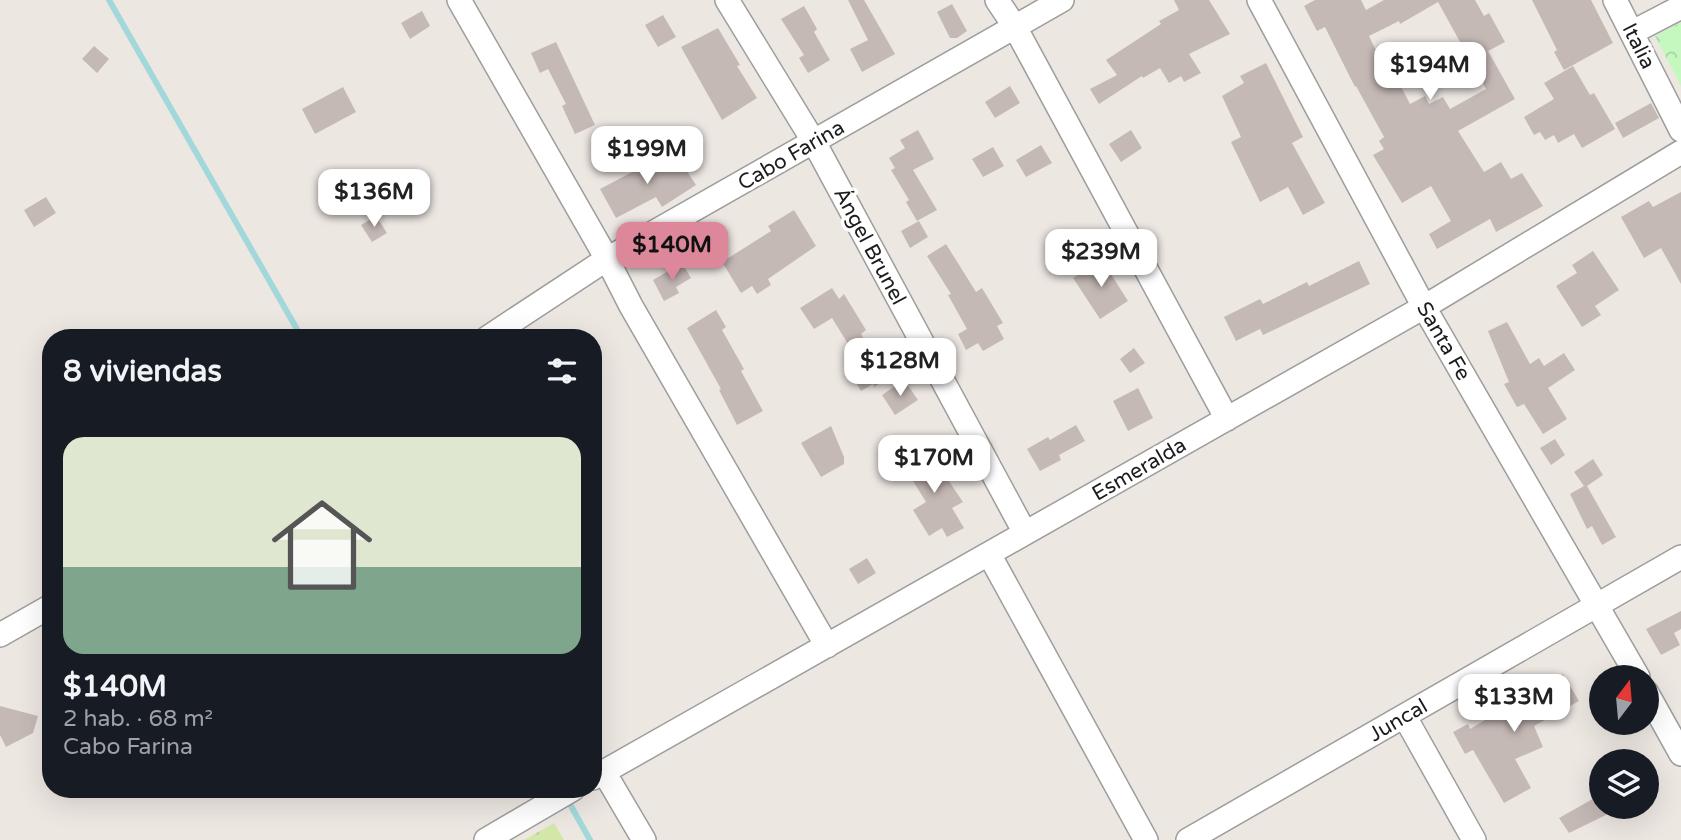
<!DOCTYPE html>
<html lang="es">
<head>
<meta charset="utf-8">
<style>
  :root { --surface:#171b24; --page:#242831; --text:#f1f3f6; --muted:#9ea1a6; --accent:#dc889a }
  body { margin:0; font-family:"Varela Round",sans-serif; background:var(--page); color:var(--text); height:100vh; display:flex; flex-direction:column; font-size:26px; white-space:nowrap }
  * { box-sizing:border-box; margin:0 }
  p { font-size:23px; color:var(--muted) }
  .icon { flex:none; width:38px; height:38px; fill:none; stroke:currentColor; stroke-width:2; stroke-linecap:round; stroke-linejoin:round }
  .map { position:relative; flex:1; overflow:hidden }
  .sheet { position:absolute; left:42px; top:329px; width:560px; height:469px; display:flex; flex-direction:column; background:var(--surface); border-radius:28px; box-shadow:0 7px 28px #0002 }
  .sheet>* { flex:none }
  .needle { width:46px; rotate:16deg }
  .tools { position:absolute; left:1589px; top:665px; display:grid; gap:14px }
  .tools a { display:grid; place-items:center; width:70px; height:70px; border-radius:50%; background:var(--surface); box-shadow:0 7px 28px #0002; font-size:35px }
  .price { position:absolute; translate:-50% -60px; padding:0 16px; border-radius:14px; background:#fff; color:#222; font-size:23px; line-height:46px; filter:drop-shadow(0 2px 4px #0008) }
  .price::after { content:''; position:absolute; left:50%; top:42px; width:21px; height:16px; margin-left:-10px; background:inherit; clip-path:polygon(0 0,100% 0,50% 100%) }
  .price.on { background:var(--accent); color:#111 }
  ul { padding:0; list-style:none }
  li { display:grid; align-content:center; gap:14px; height:371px; padding:0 21px }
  li span { display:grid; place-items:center; height:217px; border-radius:21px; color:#555 }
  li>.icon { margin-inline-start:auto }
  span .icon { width:126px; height:126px; fill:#fffc; stroke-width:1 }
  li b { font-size:30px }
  h2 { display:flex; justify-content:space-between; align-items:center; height:84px; padding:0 21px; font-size:30px }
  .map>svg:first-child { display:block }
  .grass { fill:url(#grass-tufts) }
  .park { fill:url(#park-crowns) }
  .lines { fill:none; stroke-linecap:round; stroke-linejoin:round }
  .stream { stroke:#a3d8da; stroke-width:6 }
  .building { fill:#c5b9b5; fill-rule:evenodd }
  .minor-casing { stroke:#9d9d9d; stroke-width:26 }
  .minor { stroke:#fff; stroke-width:23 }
  .labels { text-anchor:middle; stroke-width:7; stroke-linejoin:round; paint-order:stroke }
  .street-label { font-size:21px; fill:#1c1c1c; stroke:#fff }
</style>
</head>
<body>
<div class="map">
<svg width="1681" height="840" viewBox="0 0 1681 840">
  <defs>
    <pattern id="grass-tufts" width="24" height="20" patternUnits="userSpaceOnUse" patternTransform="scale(1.75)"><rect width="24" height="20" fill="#d3e7a8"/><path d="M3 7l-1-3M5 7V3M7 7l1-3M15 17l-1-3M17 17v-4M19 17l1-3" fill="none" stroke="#b5c690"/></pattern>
    <pattern id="park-crowns" width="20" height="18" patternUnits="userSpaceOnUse" patternTransform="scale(1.75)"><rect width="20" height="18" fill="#c5f8be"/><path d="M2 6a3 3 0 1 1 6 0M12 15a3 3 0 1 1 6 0" fill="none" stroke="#a9d4a3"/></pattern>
  </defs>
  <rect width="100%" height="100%" fill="#ede7e2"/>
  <path class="grass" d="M 554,823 L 564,840 L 524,840 Z"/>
  <path class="park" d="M 1681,22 L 1681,86 L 1655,36 Z"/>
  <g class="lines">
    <path class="stream" d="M 109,0 L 302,338
      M 566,797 L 590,840"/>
  </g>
  <path class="building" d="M 848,0 L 864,0 L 895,54 L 862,72 L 850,49 L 868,40 Z
    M 1174,0 L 1209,0 L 1230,34 L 1189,54 L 1201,73 L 1184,82 L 1181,76 L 1169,83 L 1160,68 L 1143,78 L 1142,76 L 1099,104 L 1090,89 L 1117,75 L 1106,60 L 1161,24 L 1159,21 L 1179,10 Z
    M 1315,0 L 1361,0 L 1366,10 L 1384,0 L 1475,0 L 1484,16 L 1489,13 L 1505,42 L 1488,51 L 1515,99 L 1458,131 L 1484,172 L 1501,162 L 1511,179 L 1522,173 L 1543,206 L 1496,232 L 1490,219 L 1437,249 L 1429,234 L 1451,221 L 1431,186 L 1402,203 L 1373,155 L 1384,149 L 1379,141 L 1384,137 L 1356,86 L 1355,87 L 1325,27 L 1317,31 L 1304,6 ZM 1438,2 L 1486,89 L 1450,109 L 1443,97 L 1429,104 L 1425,96 L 1410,104 L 1395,75 L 1389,78 L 1369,36 L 1399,21 L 1400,24 Z
    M 1532,0 L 1591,0 L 1613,43 L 1564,70 L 1554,52 L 1557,50 Z
    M 952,4 L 967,31 L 957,38 L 950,38 L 937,12 Z
    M 804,6 L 817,29 L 814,32 L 830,60 L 808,73 L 799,58 L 804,55 L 781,19 Z
    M 422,11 L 430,26 L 410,39 L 401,23 Z
    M 663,15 L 676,37 L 658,47 L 645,25 Z
    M 718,28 L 740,65 L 737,66 L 757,98 L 722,120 L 681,47 Z
    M 556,42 L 595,125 L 575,134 L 562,106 L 566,104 L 548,69 L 540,73 L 531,53 Z
    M 94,46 L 109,59 L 97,73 L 82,59 Z
    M 1266,63 L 1303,137 L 1292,143 L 1325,203 L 1303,215 L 1288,187 L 1260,202 L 1231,142 L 1241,137 L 1222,96 L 1244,83 L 1240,76 Z
    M 1573,66 L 1590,95 L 1594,93 L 1615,129 L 1582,148 L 1574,134 L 1558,143 L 1554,135 L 1545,140 L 1540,132 L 1534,135 L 1524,117 L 1554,99 L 1544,83 Z
    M 1010,86 L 1020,103 L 995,118 L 985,102 Z
    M 343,87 L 356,112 L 315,134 L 302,109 Z
    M 1651,103 L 1659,118 L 1623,138 L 1615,123 Z
    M 918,130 L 934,159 L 913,170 L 937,210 L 917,221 L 906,202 L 909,200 L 891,170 L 895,168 L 889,158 L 905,148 L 900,140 Z
    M 1131,130 L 1142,148 L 1121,162 L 1109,144 Z
    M 1041,145 L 1052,163 L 1026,177 L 1016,160 Z
    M 993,147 L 1004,166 L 983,177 L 972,159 Z
    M 655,153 L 666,171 L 681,162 L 696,185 L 662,207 L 656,197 L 616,218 L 600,189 L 638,169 L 636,165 Z
    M 417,169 L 426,185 L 403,198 L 394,182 Z
    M 1681,192 L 1681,284 L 1661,248 L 1644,258 L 1621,217 L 1649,201 L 1653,207 Z
    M 46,197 L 56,213 L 34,227 L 24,210 Z
    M 794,210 L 816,246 L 768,279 L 771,285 L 757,294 L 752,286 L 741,293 L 722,262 L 771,231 L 768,226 Z
    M 376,216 L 387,233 L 372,242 L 361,225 Z
    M 919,221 L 928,237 L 910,248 L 901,231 Z
    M 946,244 L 976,292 L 982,288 L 1003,323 L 997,326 L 1004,339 L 983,351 L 978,343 L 966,350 L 958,334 L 967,329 L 948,295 L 951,294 L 927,256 Z
    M 1593,251 L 1619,290 L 1595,306 L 1601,315 L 1582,327 L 1556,286 L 1577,273 L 1572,265 Z
    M 1102,260 L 1128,301 L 1100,319 L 1073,278 Z
    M 1359,261 L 1370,284 L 1263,335 L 1260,329 L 1236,341 L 1224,317 L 1260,299 L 1263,304 L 1307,282 L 1309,286 Z
    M 682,263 L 691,278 L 676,287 L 679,293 L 664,301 L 653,280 Z
    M 832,288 L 839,299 L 844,294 L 866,330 L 861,334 L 887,379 L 874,387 L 873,384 L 861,391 L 847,367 L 858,360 L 832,318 L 814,329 L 800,308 Z
    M 716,310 L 726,327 L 722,330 L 744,369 L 741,371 L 763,411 L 737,425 L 719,390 L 721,389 L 687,328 Z
    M 1507,322 L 1530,364 L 1539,358 L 1544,366 L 1564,353 L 1575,370 L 1548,388 L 1567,419 L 1543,434 L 1524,404 L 1517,407 L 1504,384 L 1509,382 L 1488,331 Z
    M 1134,348 L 1145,363 L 1130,373 L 1120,359 Z
    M 904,380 L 918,400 L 895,415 L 882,395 Z
    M 1138,388 L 1153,418 L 1128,431 L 1113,401 Z
    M 1076,425 L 1085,441 L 1059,455 L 1061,460 L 1040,471 L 1027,449 L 1048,437 L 1050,440 Z
    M 831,426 L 844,457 L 844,464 L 821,477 L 801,443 Z
    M 1555,439 L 1565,455 L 1551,465 L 1540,448 Z
    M 926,447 L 963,502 L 952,508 L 964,528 L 947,537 L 942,528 L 929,536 L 913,510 L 926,502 L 902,463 Z
    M 1593,459 L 1603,475 L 1587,486 L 1616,537 L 1602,545 L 1592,526 L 1587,529 L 1570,494 L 1584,486 L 1574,472 Z
    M 867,558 L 876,573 L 858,584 L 849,569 Z
    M 1681,611 L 1681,629 L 1674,633 L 1680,645 L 1661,655 L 1646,629 Z
    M 1563,674 L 1579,701 L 1534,726 L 1543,747 L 1515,759 L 1531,788 L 1504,803 L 1473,750 L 1465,754 L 1453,732 L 1468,724 L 1470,729 L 1502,710 L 1495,697 L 1513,687 L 1521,700 Z
    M 0,706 L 38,716 L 33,733 L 6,747 L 0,735 Z
    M 1598,796 L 1601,807 L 1604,807 L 1608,814 L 1569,833 L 1559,818 Z"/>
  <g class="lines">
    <defs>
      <path id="minor" d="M 459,0 L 607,259 L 631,306 L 827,646
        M 727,0 L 814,142 L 1025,533
        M 997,0 L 1015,27 L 1227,419
        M 1259,0 L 1424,307 L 1638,677
        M 1615,0 L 1681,130
        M 1633,32 L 1681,7
        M 487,338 L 607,259 L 1062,0
        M 989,554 L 1146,840
        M 0,635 L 51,606
        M 1647,693 L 1681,754
        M 1405,717 L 1474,840
        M 604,772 L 644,840
        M 593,778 L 1424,307 L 1681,152
        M 486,840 L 573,789
        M 1188,840 L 1681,557"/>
    </defs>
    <use href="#minor" class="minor-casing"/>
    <use href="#minor" class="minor"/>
  </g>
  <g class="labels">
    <g class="street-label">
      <text transform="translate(1639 46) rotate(63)" y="7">Italia</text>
      <text transform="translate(791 155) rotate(-30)" y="7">Cabo Farina</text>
      <text transform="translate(870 246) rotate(62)" y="7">Ángel Brunel</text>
      <text transform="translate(1444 341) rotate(60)" y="7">Santa Fe</text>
      <text transform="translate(1139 469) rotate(-30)" y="7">Esmeralda</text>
      <text transform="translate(1398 720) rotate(-30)" y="7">Juncal</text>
    </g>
  </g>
</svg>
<div class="tools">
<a><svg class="needle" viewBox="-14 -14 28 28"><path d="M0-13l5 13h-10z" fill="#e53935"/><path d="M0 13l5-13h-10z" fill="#9ea1a6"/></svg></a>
<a><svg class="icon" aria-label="layers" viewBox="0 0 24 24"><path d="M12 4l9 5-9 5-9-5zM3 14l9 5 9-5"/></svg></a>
</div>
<b class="price" style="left:1430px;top:102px">$194M</b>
<b class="price" style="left:647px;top:186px">$199M</b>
<b class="price" style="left:374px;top:229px">$136M</b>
<b class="price on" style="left:672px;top:282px">$140M</b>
<b class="price" style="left:1101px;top:289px">$239M</b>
<b class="price" style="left:900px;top:398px">$128M</b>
<b class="price" style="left:934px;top:495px">$170M</b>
<b class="price" style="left:1514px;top:734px">$133M</b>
<section class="sheet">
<h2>8 viviendas<svg class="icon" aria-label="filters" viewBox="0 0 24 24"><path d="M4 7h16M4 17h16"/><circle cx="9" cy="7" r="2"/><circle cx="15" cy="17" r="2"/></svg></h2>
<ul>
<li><span style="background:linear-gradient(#dfe7d0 60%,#7fa58c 0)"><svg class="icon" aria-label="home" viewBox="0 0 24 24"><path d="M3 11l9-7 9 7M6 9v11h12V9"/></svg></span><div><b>$140M</b><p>2 hab. · 68 m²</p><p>Cabo Farina</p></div></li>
</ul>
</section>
</div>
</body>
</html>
